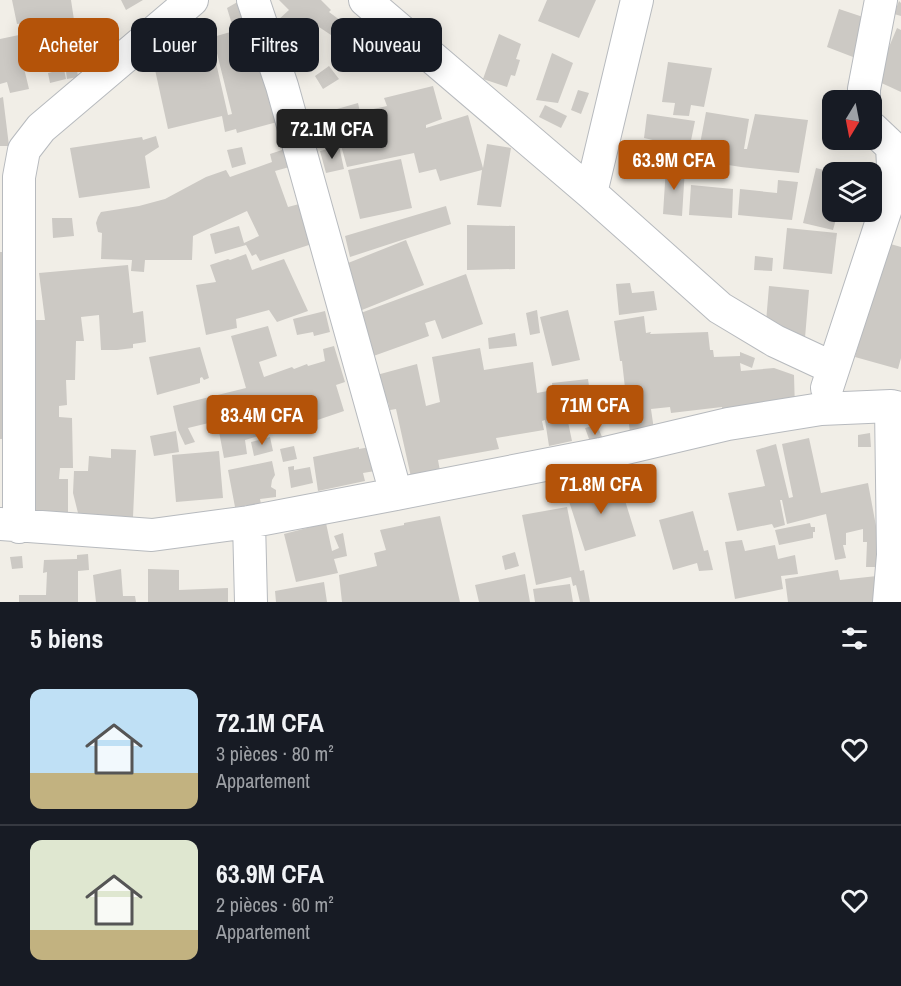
<!DOCTYPE html>
<html lang="fr">
<head>
<meta charset="utf-8">
<style>
  :root { --surface:#171b24; --page:#242831; --text:#f1f3f6; --muted:#9ea1a6; --line:#363941; --accent:#b45309 }
  body { margin:0; font-family:"Archivo Narrow",sans-serif; background:var(--page); color:var(--text); height:100vh; display:flex; flex-direction:column; font-size:22px; white-space:nowrap }
  * { box-sizing:border-box; margin:0 }
  p { font-size:20px; color:var(--muted) }
  .icon { flex:none; width:33px; height:33px; fill:none; stroke:currentColor; stroke-width:2; stroke-linecap:round; stroke-linejoin:round }
  .map { position:relative; height:602px; overflow:hidden }
  .side { display:flex; flex-direction:column; background:var(--surface); flex:1 }
  .side>* { flex:none }
  .hud { position:absolute; left:18px; top:18px; width:600px; height:54px; display:flex; gap:12px }
  .needle { width:39px; rotate:190deg }
  .fabs { position:absolute; left:822px; top:90px; display:grid; gap:12px }
  .fabs a { display:grid; place-items:center; width:60px; height:60px; border-radius:12px; background:var(--surface); box-shadow:0 3px 15px #0003; font-size:30px }
  .price { position:absolute; translate:-50% -51px; padding:0 14px; border-radius:6px; background:var(--accent); color:#fff; font-size:20px; line-height:39px; filter:drop-shadow(0 2px 3px #0008) }
  .price::after { content:''; position:absolute; left:50%; top:36px; width:18px; height:14px; margin-left:-9px; background:inherit; clip-path:polygon(0 0,100% 0,50% 100%) }
  .price.selected { background:#222; color:#fff }
  ul { padding:0; list-style:none }
  li { display:flex; align-items:center; gap:18px; height:150px; padding:0 30px }
  li+li { border-top:2px solid var(--line) }
  li span { display:grid; place-items:center; flex:none; width:168px; height:120px; border-radius:12px; color:#555 }
  li>.icon { margin-inline-start:auto }
  span .icon { width:72px; height:72px; fill:#fffc; stroke-width:1 }
  li b { font-size:26px }
  h2 { display:flex; justify-content:space-between; align-items:center; height:72px; padding:0 30px; font-size:26px }
  .chip { padding:0 21px; border-radius:12px; background:var(--surface); box-shadow:0 3px 15px #0003; font-size:21px; line-height:54px }
  .chip.selected { background:var(--accent); color:#fff }
  .map>svg:first-child { display:block }
  .building { fill:#ccc9c4 }
  .lines { fill:none; stroke-linecap:round; stroke-linejoin:round }
  .street-casing { stroke:#b7babe; stroke-width:34 }
  .street { stroke:#fff; stroke-width:32 }
</style>
</head>
<body>
<div class="map">
<svg width="901" height="602" viewBox="0 0 901 602">
  <rect width="100%" height="100%" fill="#f1eee7"/>
  <path class="building" d="M 12,0 L 71,0 L 74,20 L 62,20 L 62,32 L 72,30 L 72,36 L 90,33 L 94,50 L 75,55 L 76,59 L 23,64 L 29,89 L 10,93 L 7,82 L 0,84 L 0,39 L 19,35 L 19,37 L 35,34 L 36,21 L 17,24 Z
    M 121,0 L 143,0 L 126,10 Z
    M 241,0 L 281,121 L 237,133 L 236,129 L 225,132 L 222,116 L 168,129 L 154,65 L 214,54 L 228,115 L 232,114 L 213,37 L 234,31 L 227,8 Z
    M 279,0 L 321,0 L 331,10 L 329,12 L 379,49 L 370,61 L 316,25 L 285,51 L 266,31 L 289,10 Z
    M 547,0 L 596,0 L 579,38 L 538,21 Z
    M 899,1 L 901,3 L 901,16 L 894,14 Z
    M 839,9 L 866,18 L 853,57 L 827,47 Z
    M 897,28 L 901,30 L 901,92 L 875,80 Z
    M 499,34 L 521,44 L 516,59 L 520,60 L 515,76 L 511,75 L 507,87 L 483,79 Z
    M 552,53 L 573,63 L 558,103 L 536,100 Z
    M 668,62 L 712,68 L 704,107 L 691,105 L 689,116 L 673,115 L 675,103 L 662,102 Z
    M 76,63 L 78,77 L 67,79 L 65,64 Z
    M 329,66 L 339,79 L 323,89 L 315,76 Z
    M 64,69 L 66,79 L 50,83 L 48,73 Z
    M 433,86 L 442,119 L 426,125 L 426,128 L 468,115 L 483,168 L 487,144 L 511,148 L 501,207 L 477,205 L 482,170 L 440,181 L 436,169 L 419,173 L 414,153 L 347,167 L 334,120 L 331,120 L 330,111 L 358,103 L 360,112 L 387,106 L 384,98 Z
    M 578,90 L 589,93 L 581,114 L 571,110 Z
    M 3,97 L 9,146 L 0,146 L 0,98 Z
    M 545,105 L 567,116 L 561,128 L 539,117 Z
    M 706,112 L 749,119 L 744,149 L 747,149 L 755,114 L 808,120 L 799,173 L 741,167 L 697,160 Z
    M 647,114 L 695,121 L 687,160 L 655,154 L 657,141 L 644,138 Z
    M 156,136 L 159,147 L 145,156 L 150,188 L 79,198 L 70,148 L 142,137 L 143,140 Z
    M 339,146 L 344,169 L 326,173 L 320,151 Z
    M 242,147 L 246,164 L 232,168 L 227,150 Z
    M 288,148 L 293,166 L 275,171 L 288,207 L 303,203 L 315,243 L 260,261 L 256,254 L 252,256 L 246,245 L 215,254 L 210,234 L 239,226 L 244,243 L 259,236 L 247,211 L 193,236 L 192,260 L 145,260 L 144,272 L 131,271 L 132,260 L 101,259 L 102,233 L 98,232 L 96,223 L 98,217 L 101,212 L 139,206 L 165,199 L 206,177 L 226,170 L 230,177 L 272,162 L 270,154 Z
    M 401,159 L 412,208 L 360,219 L 348,170 Z
    M 666,167 L 685,168 L 682,216 L 663,214 Z
    M 816,168 L 832,172 L 832,212 L 838,212 L 833,230 L 803,223 Z
    M 778,180 L 798,182 L 792,220 L 738,215 L 740,189 L 777,193 Z
    M 691,185 L 733,189 L 732,218 L 689,215 Z
    M 446,206 L 451,224 L 350,257 L 345,236 Z
    M 52,218 L 72,218 L 74,236 L 53,238 Z
    M 467,225 L 515,226 L 515,269 L 467,270 Z
    M 787,228 L 837,233 L 832,274 L 783,269 Z
    M 406,240 L 424,285 L 362,310 L 343,265 Z
    M 887,243 L 901,247 L 901,358 L 898,369 L 855,357 Z
    M 0,252 L 3,252 L 4,439 L 0,439 Z
    M 246,254 L 252,270 L 284,259 L 308,311 L 277,322 L 269,310 L 236,319 L 237,328 L 206,335 L 196,285 L 216,282 L 210,265 L 228,259 L 230,260 Z
    M 755,256 L 773,258 L 772,271 L 754,270 Z
    M 128,265 L 133,313 L 143,311 L 146,342 L 133,344 L 133,348 L 117,350 L 101,350 L 99,315 L 81,317 L 84,341 L 76,341 L 75,380 L 66,380 L 67,405 L 59,406 L 59,417 L 72,418 L 73,468 L 60,468 L 59,479 L 68,479 L 68,524 L 28,522 L 32,320 L 45,320 L 39,273 Z
    M 466,274 L 483,324 L 442,339 L 435,320 L 425,323 L 429,336 L 368,358 L 358,314 Z
    M 630,283 L 632,293 L 654,291 L 657,310 L 619,315 L 616,284 Z
    M 769,286 L 809,290 L 805,338 L 765,334 Z
    M 537,310 L 540,333 L 530,335 L 526,313 Z
    M 568,310 L 580,360 L 552,366 L 540,317 Z
    M 325,311 L 330,332 L 314,336 L 313,332 L 297,335 L 293,319 Z
    M 644,316 L 646,333 L 651,332 L 650,334 L 708,332 L 710,350 L 713,350 L 714,357 L 740,356 L 740,352 L 755,358 L 752,368 L 740,363 L 741,371 L 774,368 L 794,375 L 795,410 L 723,417 L 722,407 L 671,413 L 670,407 L 651,409 L 654,430 L 630,433 L 622,361 L 620,361 L 614,321 Z
    M 268,326 L 277,356 L 259,362 L 264,377 L 292,367 L 294,369 L 307,364 L 308,366 L 325,361 L 323,349 L 334,346 L 345,382 L 336,385 L 344,411 L 291,429 L 282,402 L 267,406 L 270,419 L 260,422 L 262,435 L 245,440 L 247,454 L 224,458 L 217,421 L 188,428 L 195,442 L 185,445 L 178,430 L 173,406 L 246,388 L 231,336 Z
    M 515,333 L 517,346 L 489,349 L 488,338 Z
    M 200,347 L 209,378 L 204,380 L 202,377 L 200,378 L 200,383 L 157,395 L 149,357 Z
    M 480,348 L 484,370 L 533,362 L 537,393 L 553,390 L 552,383 L 588,379 L 590,393 L 592,395 L 594,415 L 567,417 L 572,441 L 549,446 L 545,420 L 542,421 L 544,430 L 496,438 L 499,449 L 438,460 L 440,471 L 411,477 L 396,409 L 390,410 L 388,402 L 381,403 L 373,376 L 417,364 L 426,406 L 440,402 L 432,357 Z
    M 597,425 L 605,444 L 592,447 L 585,428 Z
    M 176,431 L 179,452 L 154,456 L 150,436 Z
    M 870,433 L 871,447 L 858,447 L 858,435 Z
    M 270,437 L 273,451 L 254,456 L 251,442 Z
    M 809,438 L 821,493 L 868,483 L 876,526 L 878,526 L 880,567 L 866,567 L 867,542 L 863,542 L 863,529 L 846,533 L 846,545 L 843,545 L 846,558 L 835,560 L 826,514 L 787,524 L 782,500 L 780,500 L 785,525 L 774,528 L 772,524 L 737,531 L 728,493 L 765,486 L 756,450 L 776,444 L 789,498 L 793,497 L 782,444 Z
    M 294,446 L 297,459 L 283,462 L 280,449 Z
    M 359,447 L 359,449 L 370,447 L 375,471 L 363,473 L 365,481 L 318,491 L 313,457 Z
    M 111,449 L 136,450 L 133,517 L 104,516 L 104,520 L 79,517 L 73,493 L 74,471 L 88,471 L 89,456 L 111,458 Z
    M 219,451 L 223,498 L 176,502 L 172,455 Z
    M 272,461 L 275,475 L 272,480 L 271,487 L 276,490 L 276,497 L 260,499 L 261,504 L 235,507 L 228,470 Z
    M 294,466 L 294,470 L 310,467 L 313,483 L 291,488 L 288,467 Z
    M 618,478 L 636,536 L 585,551 L 566,492 L 586,484 L 590,497 L 604,493 L 603,483 Z
    M 567,507 L 580,571 L 584,570 L 590,602 L 580,602 L 576,585 L 573,586 L 571,577 L 536,585 L 522,515 Z
    M 693,511 L 704,551 L 708,550 L 713,570 L 699,571 L 697,563 L 673,570 L 659,520 Z
    M 440,516 L 460,602 L 342,602 L 339,575 L 377,566 L 374,553 L 386,550 L 380,530 L 404,525 L 404,523 Z
    M 326,523 L 332,551 L 339,548 L 334,536 L 343,533 L 347,556 L 334,559 L 338,573 L 296,582 L 284,534 Z
    M 810,523 L 811,527 L 815,527 L 815,532 L 813,532 L 813,538 L 779,545 L 775,530 Z
    M 742,540 L 745,551 L 775,545 L 778,559 L 795,555 L 798,574 L 781,576 L 783,589 L 735,599 L 725,542 Z
    M 515,552 L 519,566 L 505,570 L 502,556 Z
    M 88,554 L 89,570 L 78,571 L 78,602 L 19,602 L 19,595 L 46,595 L 47,572 L 43,573 L 44,560 L 77,559 L 77,555 Z
    M 22,556 L 23,568 L 12,569 L 10,557 Z
    M 121,569 L 123,596 L 135,596 L 136,602 L 96,602 L 93,575 Z
    M 148,569 L 179,570 L 179,590 L 228,588 L 228,602 L 148,602 Z
    M 838,570 L 840,580 L 877,576 L 879,602 L 788,602 L 785,579 Z
    M 525,574 L 530,602 L 479,602 L 475,585 Z
    M 324,582 L 327,602 L 276,602 L 275,591 Z
    M 570,584 L 573,602 L 535,602 L 533,589 Z"/>
  <g class="lines">
    <defs>
      <path id="street" d="M 253,0 L 282,86 L 396,494
        M 365,0 L 591,193 L 720,308 L 775,341 L 833,368
        M 864,100 L 864,89 L 881,0
        M 591,193 L 637,0
        M 827,388 L 894,184 L 892,147 L 872,128
        M 249,522 L 251,602
        M 0,524 L 152,535 L 249,522 L 396,494 L 601,454 L 728,424 L 821,409 L 891,406 L 901,408
        M 19,527 L 19,177 L 24,150 L 41,128 L 192,0
        M 889,602 L 893,555 L 891,406"/>
    </defs>
    <use href="#street" class="street-casing"/>
    <use href="#street" class="street"/>
  </g>
</svg>
<div class="fabs">
<a><svg class="needle" viewBox="-14 -14 28 28"><path d="M0-13l5 13h-10z" fill="#e53935"/><path d="M0 13l5-13h-10z" fill="#9ea1a6"/></svg></a>
<a><svg class="icon" aria-label="layers" viewBox="0 0 24 24"><path d="M12 4l9 5-9 5-9-5zM3 14l9 5 9-5"/></svg></a>
</div>
<b class="price selected" style="left:332px;top:160px">72.1M CFA</b>
<b class="price" style="left:674px;top:191px">63.9M CFA</b>
<b class="price" style="left:595px;top:436px">71M CFA</b>
<b class="price" style="left:262px;top:446px">83.4M CFA</b>
<b class="price" style="left:601px;top:515px">71.8M CFA</b>
<div class="hud">
<a class="chip selected">Acheter</a>
<a class="chip">Louer</a>
<a class="chip">Filtres</a>
<a class="chip">Nouveau</a>
</div>
</div>
<section class="side">
<h2>5 biens<svg class="icon" aria-label="filters" viewBox="0 0 24 24"><path d="M4 7h16M4 17h16"/><circle cx="9" cy="7" r="2"/><circle cx="15" cy="17" r="2"/></svg></h2>
<ul>
<li><span style="background:linear-gradient(#bfe0f5 70%,#c2b280 0)"><svg class="icon" aria-label="home" viewBox="0 0 24 24"><path d="M3 11l9-7 9 7M6 9v11h12V9"/></svg></span><div><b>72.1M CFA</b><p>3 pièces · 80 m²</p><p>Appartement</p></div><svg class="icon" aria-label="heart" viewBox="0 0 24 24"><path d="M12 20l-8-8c-3-5 5-10 8-4 3-6 11-1 8 4z"/></svg></li>
<li><span style="background:linear-gradient(#dfe7d0 75%,#c2b280 0)"><svg class="icon" aria-label="home" viewBox="0 0 24 24"><path d="M3 11l9-7 9 7M6 9v11h12V9"/></svg></span><div><b>63.9M CFA</b><p>2 pièces · 60 m²</p><p>Appartement</p></div><svg class="icon" aria-label="heart" viewBox="0 0 24 24"><path d="M12 20l-8-8c-3-5 5-10 8-4 3-6 11-1 8 4z"/></svg></li>
</ul>
</section>
</body>
</html>
